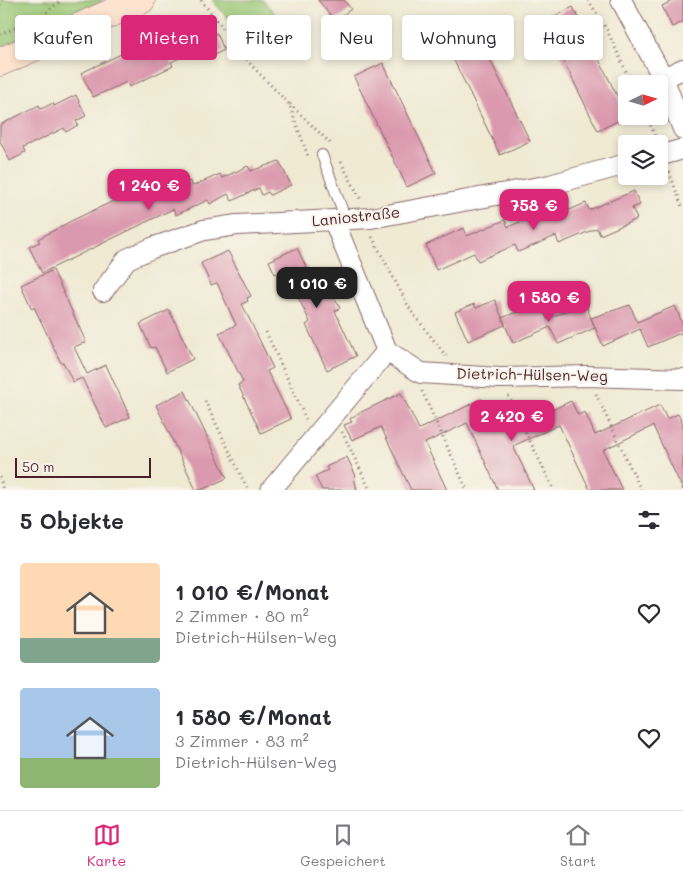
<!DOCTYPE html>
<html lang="de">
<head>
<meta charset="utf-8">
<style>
  :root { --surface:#fff; --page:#f7f7f7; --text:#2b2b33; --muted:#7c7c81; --line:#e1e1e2; --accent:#db2777 }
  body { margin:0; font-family:Mali,sans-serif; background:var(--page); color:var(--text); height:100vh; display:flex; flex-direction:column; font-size:19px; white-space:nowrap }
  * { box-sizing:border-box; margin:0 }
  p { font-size:16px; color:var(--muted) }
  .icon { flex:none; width:28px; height:28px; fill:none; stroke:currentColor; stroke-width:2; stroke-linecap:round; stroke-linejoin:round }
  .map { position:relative; height:490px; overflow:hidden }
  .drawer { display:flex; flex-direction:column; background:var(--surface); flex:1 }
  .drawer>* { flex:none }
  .banner { position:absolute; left:15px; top:15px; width:654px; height:45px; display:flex; gap:10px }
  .needle { width:32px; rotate:85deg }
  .fabs { position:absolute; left:618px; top:75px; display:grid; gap:10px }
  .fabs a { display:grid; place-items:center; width:50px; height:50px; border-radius:5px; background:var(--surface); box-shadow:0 2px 8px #0003; font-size:25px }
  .scale { position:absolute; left:15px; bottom:12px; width:136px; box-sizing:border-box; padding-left:5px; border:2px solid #4a1f2b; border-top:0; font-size:14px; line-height:18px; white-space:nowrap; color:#4a1f2b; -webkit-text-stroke:4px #f7f3e8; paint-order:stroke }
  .price { position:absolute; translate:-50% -42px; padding:0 11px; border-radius:10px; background:var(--accent); color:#fff; font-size:16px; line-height:32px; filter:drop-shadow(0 1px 2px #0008) }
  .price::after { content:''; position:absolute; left:50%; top:30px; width:15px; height:11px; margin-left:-8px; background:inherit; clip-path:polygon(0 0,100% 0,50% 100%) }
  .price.on { background:#222; color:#fff }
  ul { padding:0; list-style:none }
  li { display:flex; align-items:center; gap:15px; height:125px; padding:0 20px }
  li span { display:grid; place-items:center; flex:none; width:140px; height:100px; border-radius:5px; color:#555 }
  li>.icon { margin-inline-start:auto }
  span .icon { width:60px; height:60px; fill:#fffc; stroke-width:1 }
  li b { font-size:21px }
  h2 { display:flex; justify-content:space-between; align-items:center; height:60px; padding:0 20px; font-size:21px }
  .chip { padding:0 18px; border-radius:5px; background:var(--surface); box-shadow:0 2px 8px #0003; font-size:18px; line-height:45px }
  .chip.on { background:var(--accent); color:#fff }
  .tabs { display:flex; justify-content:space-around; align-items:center; height:70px; border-top:1px solid var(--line); background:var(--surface); font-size:14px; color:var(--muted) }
  .tabs a { display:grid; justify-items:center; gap:2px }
  .tabs .on { color:var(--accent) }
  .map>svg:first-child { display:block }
  .green { fill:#9ac876; stroke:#727450 }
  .building { fill:#db99af }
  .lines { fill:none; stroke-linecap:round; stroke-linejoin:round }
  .lane-casing { stroke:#846666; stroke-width:12 }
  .street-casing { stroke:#846666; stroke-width:22 }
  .secondary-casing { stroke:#846666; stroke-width:29 }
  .path { stroke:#846666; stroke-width:3; stroke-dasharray:1 4; stroke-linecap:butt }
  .lane { stroke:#fff; stroke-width:10 }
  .street { stroke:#fff; stroke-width:20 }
  .secondary { stroke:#fde4d0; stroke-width:28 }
  .labels { text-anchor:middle; stroke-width:4; stroke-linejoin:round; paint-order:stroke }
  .street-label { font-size:15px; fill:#4a1f2b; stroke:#f7f3e8 }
</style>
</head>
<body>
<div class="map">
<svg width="683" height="490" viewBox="0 0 683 490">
  <rect width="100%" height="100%" fill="#f7f3e8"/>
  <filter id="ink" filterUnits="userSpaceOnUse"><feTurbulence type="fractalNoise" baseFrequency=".02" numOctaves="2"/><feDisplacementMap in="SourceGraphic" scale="10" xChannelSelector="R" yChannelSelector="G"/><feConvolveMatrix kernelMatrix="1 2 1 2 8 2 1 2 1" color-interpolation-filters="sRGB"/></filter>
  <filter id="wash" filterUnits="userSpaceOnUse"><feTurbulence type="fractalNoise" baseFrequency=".0096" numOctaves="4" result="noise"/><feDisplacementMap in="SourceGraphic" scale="20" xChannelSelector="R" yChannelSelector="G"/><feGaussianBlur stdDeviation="1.12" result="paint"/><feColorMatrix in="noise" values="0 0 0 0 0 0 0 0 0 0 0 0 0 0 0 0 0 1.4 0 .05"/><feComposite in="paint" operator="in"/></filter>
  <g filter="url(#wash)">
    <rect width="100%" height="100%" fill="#f0ead3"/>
    <path class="green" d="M 0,0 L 104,0 L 0,47 Z
      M 212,0 L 263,0 L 291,32 L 263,58 Z"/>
    <g id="blocks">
      <path class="building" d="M 318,0 L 344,0 L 351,9 L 335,21 Z
        M 674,0 L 683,0 L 683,22 L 672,27 L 662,6 Z
        M 573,7 L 627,116 L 598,131 L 544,21 Z
        M 193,20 L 202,40 L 217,33 L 224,50 L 210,57 L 207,50 L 197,54 L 192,52 L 171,62 L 173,66 L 129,87 L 127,82 L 93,97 L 81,73 Z
        M 476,31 L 530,141 L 500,155 L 447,46 Z
        M 383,63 L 436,173 L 407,187 L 354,77 Z
        M 76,95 L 86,116 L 76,121 L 78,125 L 66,132 L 64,128 L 23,148 L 25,153 L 10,161 L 0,141 L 0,125 L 39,105 L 41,109 L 53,103 L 54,106 Z
        M 279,161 L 291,185 L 270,195 L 268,192 L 262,195 L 259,188 L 232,201 L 228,194 L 210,204 L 208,200 L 176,215 L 173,209 L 42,273 L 29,247 L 40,242 L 38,239 L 71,221 L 160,179 L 167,192 L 190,181 L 193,186 L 220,174 L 222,178 L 248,166 L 251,171 Z
        M 634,191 L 640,205 L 632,208 L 637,219 L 600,235 L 597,228 L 559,244 L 556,236 L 518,252 L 515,245 L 478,261 L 474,253 L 436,270 L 426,245 L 464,228 L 467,236 L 505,220 L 508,227 L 545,211 L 548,219 L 586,203 L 589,210 Z
        M 297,248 L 310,275 L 321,270 L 340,308 L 335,311 L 356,356 L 327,370 L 306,325 L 310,322 L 285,270 L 275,274 L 269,261 Z
        M 228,251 L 251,296 L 247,298 L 248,301 L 242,304 L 273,368 L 267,371 L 291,419 L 261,433 L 238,385 L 243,382 L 219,333 L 236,325 L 217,283 L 211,285 L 201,263 Z
        M 53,270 L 86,342 L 74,347 L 87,374 L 106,365 L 130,417 L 106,428 L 82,378 L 73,382 L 63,362 L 61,363 L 34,307 L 32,309 L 21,285 Z
        M 495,300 L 505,325 L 468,341 L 455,312 L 474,304 L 476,308 Z
        M 540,302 L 547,319 L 585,303 L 595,328 L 558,344 L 550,327 L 513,343 L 502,318 Z
        M 630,305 L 637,322 L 675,306 L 683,325 L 683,332 L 648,347 L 640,329 L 603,346 L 591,318 Z
        M 169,310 L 193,359 L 167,372 L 155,347 L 151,348 L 140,324 Z
        M 185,391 L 227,478 L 201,490 L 196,490 L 156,405 Z
        M 401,393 L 419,429 L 482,399 L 489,413 L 496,409 L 506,431 L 571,401 L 578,415 L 585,412 L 595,435 L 660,405 L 667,419 L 678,414 L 683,424 L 683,490 L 653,426 L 603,450 L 622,490 L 590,490 L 559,425 L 513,446 L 534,490 L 498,490 L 467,423 L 425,443 L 447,490 L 411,490 L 381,427 L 352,440 L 344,425 L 352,422 L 350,419 L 357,414 Z
        M 347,457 L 356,476 L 354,477 L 357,490 L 322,490 L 315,476 L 328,470 L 326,467 Z"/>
    </g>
  </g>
  <g filter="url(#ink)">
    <use href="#blocks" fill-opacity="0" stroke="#846666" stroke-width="1"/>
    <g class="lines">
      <defs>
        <path id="lane" d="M 322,155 L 346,220"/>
        <path id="street" d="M 621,0 L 663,78 L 683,129
          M 663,78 L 683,69
          M 659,156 L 683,149
          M 334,221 L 387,351 L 421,373 L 500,378 L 587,376 L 683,379
          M 103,291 L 127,259 L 152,248 L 204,230 L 237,225 L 371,218 L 550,185 L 626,164
          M 271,490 L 387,351"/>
        <path id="secondary" d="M 0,62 L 141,0"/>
      </defs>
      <use href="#lane" class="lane-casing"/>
      <use href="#street" class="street-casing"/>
      <use href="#secondary" class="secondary-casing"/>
      <path class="path" d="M 201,0 L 252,66 L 289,104 L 308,156
        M 588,0 L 606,28 L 632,84
        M 0,5 L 2,0
        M 39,19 L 61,0
        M 0,34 L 24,25
        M 290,104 L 330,143
        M 647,116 L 656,139
        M 341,162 L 361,200
        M 669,172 L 683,209
        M 372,237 L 411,311 L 446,356
        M 266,332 L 306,419
        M 422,391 L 467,490
        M 596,394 L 641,490
        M 508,396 L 554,490
        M 205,401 L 248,490
        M 342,432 L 370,490
        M 0,477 L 3,490"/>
      <use href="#lane" class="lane"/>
      <use href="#street" class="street"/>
      <use href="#secondary" class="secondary"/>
    </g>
  </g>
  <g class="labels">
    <g class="street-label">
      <text transform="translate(356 217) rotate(-6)" y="5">Laniostraße</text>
      <text transform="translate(532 375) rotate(1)" y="5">Dietrich-Hülsen-Weg</text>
    </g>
  </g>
</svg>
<div class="fabs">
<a><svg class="needle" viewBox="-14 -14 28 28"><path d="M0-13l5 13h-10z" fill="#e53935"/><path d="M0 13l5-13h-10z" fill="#7c7c81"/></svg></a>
<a><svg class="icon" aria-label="layers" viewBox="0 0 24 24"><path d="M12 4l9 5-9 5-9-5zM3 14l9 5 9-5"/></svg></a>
</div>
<div class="scale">50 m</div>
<b class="price" style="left:149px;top:211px">1 240 €</b>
<b class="price" style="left:534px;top:231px">758 €</b>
<b class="price on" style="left:317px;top:309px">1 010 €</b>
<b class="price" style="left:549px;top:323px">1 580 €</b>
<b class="price" style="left:512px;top:442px">2 420 €</b>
<div class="banner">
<a class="chip">Kaufen</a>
<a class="chip on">Mieten</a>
<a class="chip">Filter</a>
<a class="chip">Neu</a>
<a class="chip">Wohnung</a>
<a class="chip">Haus</a>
</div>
</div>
<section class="drawer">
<h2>5 Objekte<svg class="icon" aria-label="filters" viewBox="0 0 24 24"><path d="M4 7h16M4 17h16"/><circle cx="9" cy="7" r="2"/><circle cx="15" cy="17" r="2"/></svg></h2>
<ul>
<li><span style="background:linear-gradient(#ffd9b3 75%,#7fa58c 0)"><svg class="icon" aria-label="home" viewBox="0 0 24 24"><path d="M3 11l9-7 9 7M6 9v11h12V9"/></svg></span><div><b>1 010 €/Monat</b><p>2 Zimmer · 80 m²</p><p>Dietrich-Hülsen-Weg</p></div><svg class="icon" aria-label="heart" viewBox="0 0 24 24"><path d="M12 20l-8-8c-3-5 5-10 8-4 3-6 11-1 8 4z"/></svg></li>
<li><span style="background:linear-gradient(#a9c7e8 70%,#8fb573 0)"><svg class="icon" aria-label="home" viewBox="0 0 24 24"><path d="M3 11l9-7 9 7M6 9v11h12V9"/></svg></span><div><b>1 580 €/Monat</b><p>3 Zimmer · 83 m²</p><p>Dietrich-Hülsen-Weg</p></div><svg class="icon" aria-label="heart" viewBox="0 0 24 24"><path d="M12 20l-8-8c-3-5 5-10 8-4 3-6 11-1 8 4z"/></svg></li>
</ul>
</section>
<nav class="tabs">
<a class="on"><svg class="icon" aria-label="map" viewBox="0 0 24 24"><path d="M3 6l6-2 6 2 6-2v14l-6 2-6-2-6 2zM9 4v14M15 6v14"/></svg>Karte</a>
<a><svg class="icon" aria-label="saved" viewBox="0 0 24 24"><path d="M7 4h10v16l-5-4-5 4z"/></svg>Gespeichert</a>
<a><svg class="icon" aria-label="home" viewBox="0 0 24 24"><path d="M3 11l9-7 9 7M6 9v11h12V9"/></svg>Start</a>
</nav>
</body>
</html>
